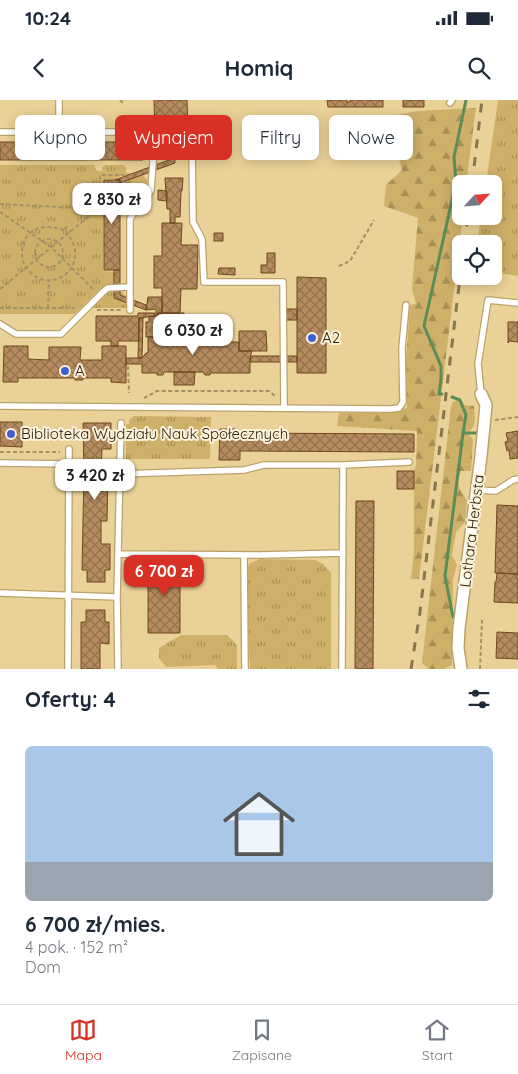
<!DOCTYPE html>
<html lang="pl">
<head>
<meta charset="utf-8">
<style>
  :root { --surface:#fff; --page:#f2f2f3; --text:#1f2937; --muted:#747a83; --line:#e0e1e3; --accent:#d93025 }
  body { margin:0; font-family:Quicksand,sans-serif; background:var(--page); color:var(--text); height:100vh; display:flex; flex-direction:column; font-size:19px; white-space:nowrap }
  * { box-sizing:border-box; margin:0 }
  p { font-size:16px; color:var(--muted) }
  .icon { flex:none; width:28px; height:28px; fill:none; stroke:currentColor; stroke-width:2; stroke-linecap:round; stroke-linejoin:round }
  .map { position:relative; height:569px; overflow:hidden }
  .details { display:flex; flex-direction:column; background:var(--surface); flex:1 }
  .details>* { flex:none }
  .banner { position:absolute; left:15px; top:15px; width:489px; height:45px; display:flex; gap:10px }
  .needle { width:32px; rotate:64deg }
  .tools { position:absolute; left:452px; top:75px; display:grid; gap:10px }
  .tools a { display:grid; place-items:center; width:50px; height:50px; border-radius:8px; background:var(--surface); box-shadow:0 2px 12px #0003; font-size:25px }
  .price { position:absolute; translate:-50% -42px; padding:0 11px; border-radius:10px; background:#fff; color:#222; font-size:16px; line-height:32px; filter:drop-shadow(0 1px 2px #0008) }
  .price::after { content:''; position:absolute; left:50%; top:30px; width:15px; height:11px; margin-left:-8px; background:inherit; clip-path:polygon(0 0,100% 0,50% 100%) }
  .price.selected { background:var(--accent); color:#fff }
  ul { padding:0; list-style:none }
  li { display:grid; align-content:center; gap:10px; height:265px; padding:0 25px }
  li span { display:grid; place-items:center; height:155px; border-radius:8px; color:#555 }
  li>.icon { margin-inline-start:auto }
  span .icon { width:90px; height:90px; fill:#fffc; stroke-width:1 }
  li b { font-size:21px }
  h2 { display:flex; justify-content:space-between; align-items:center; height:60px; padding:0 25px; font-size:21px }
  .pill { padding:0 18px; border-radius:8px; background:var(--surface); box-shadow:0 2px 12px #0003; font-size:18px; line-height:45px }
  .pill.selected { background:var(--accent); color:#fff }
  .status { display:flex; justify-content:space-between; align-items:center; height:35px; padding:0 25px; background:var(--surface); direction:ltr }
  .status svg { height:14px; fill:currentColor }
  header { display:flex; justify-content:space-between; align-items:center; height:65px; padding:0 25px; background:var(--surface); font-size:22px; font-weight:700 }
  .tabs { display:flex; justify-content:space-around; align-items:center; height:70px; border-top:1px solid var(--line); background:var(--surface); font-size:14px; color:var(--muted) }
  .tabs a { display:grid; justify-items:center; gap:2px }
  .tabs .selected { color:var(--accent) }
  .map>svg:first-child { display:block }
  .grass { fill:url(#grass-tufts) }
  .forest { fill:url(#forest-firs) }
  .lines { fill:none; stroke-linecap:round; stroke-linejoin:round }
  .stream { stroke:#5a8d57; stroke-width:3 }
  .building { fill:url(#building-cross-hatch); stroke:#70491d }
  .lane-casing { stroke:#bba26b; stroke-width:8 }
  .street-casing { stroke:#bba26b; stroke-width:14 }
  .path { stroke:#a49164; stroke-width:2; stroke-dasharray:4 2.5; stroke-linecap:butt }
  .lane { stroke:#fff; stroke-width:5.5 }
  .street { stroke:#fff; stroke-width:11 }
  .rail { stroke:#88764f; stroke-width:3; stroke-dasharray:9 9; stroke-linecap:butt }
  .poi-dot { fill:#3d61d3; stroke:#fef3dd; stroke-width:2 }
  .labels { text-anchor:middle; stroke-width:4; stroke-linejoin:round; paint-order:stroke }
  .poi-label { font-size:15px; fill:#2c220b; stroke:#fef3dd; text-anchor:start }
  .street-label { font-size:15px; fill:#2c220b; stroke:#fef3dd }
</style>
</head>
<body>
<div class="status"><b>10:24</b><svg viewBox="0 0 49 12"><path d="M0 12V9h3v3zM5 12V6h3v6zM10 12V3h3v9zM15 12V0h3v12zM26 1h20v11H26zM47 4h2v5h-2z"/></svg></div>
<header><svg class="icon" aria-label="back" viewBox="0 0 24 24"><path d="M15 5l-7 7 7 7"/></svg>Homiq<svg class="icon" aria-label="search" viewBox="0 0 24 24"><circle cx="10" cy="10" r="6"/><path d="M15 15l6 6"/></svg></header>
<div class="map">
<svg width="518" height="569" viewBox="0 0 518 569">
  <defs>
    <pattern id="grass-tufts" width="24" height="20" patternUnits="userSpaceOnUse" patternTransform="scale(1.25)"><rect width="24" height="20" fill="#cfb068"/><path d="M3 7l-1-3M5 7V3M7 7l1-3M15 17l-1-3M17 17v-4M19 17l1-3" fill="none" stroke="#a88f54"/></pattern>
    <pattern id="forest-firs" width="22" height="20" patternUnits="userSpaceOnUse" patternTransform="scale(1.25)"><rect width="22" height="20" fill="#cfb068"/><path d="M5 1l3.5 6h-7zM16 11l3.5 6h-7z" fill="#a88f54"/></pattern>
    <pattern id="building-cross-hatch" width="8" height="8" patternUnits="userSpaceOnUse" patternTransform="scale(1.25)"><rect width="8" height="8" fill="#b68b5f"/><path d="M0 0l8 8M0 8l8-8" fill="none" stroke="#94714d"/></pattern>
  </defs>
  <rect width="100%" height="100%" fill="#ead197"/>
  <path class="grass" d="M 498,0 L 518,0 L 518,176 L 494,172 L 494,144 L 477,144 L 481,116 L 494,116 L 494,84 L 486,84 Z
    M 0,65 L 94,65 L 97,71 L 102,71 L 102,67 L 105,65 L 123,65 L 126,68 L 126,73 L 141,73 L 147,80 L 147,92 L 133,107 L 124,109 L 124,74 L 116,79 L 104,79 L 103,171 L 114,172 L 114,184 L 103,187 L 99,190 L 75,214 L 0,214 Z
    M 121,191 L 127,197 L 127,206 L 125,208 L 92,208 L 105,193 Z
    M 134,316 L 211,317 L 210,359 L 126,359 L 126,324 L 129,324 L 129,320 Z
    M 260,459 L 315,460 L 323,464 L 331,473 L 331,569 L 250,569 L 246,471 L 250,463 Z
    M 181,535 L 227,535 L 237,545 L 237,569 L 218,569 L 215,565 L 166,567 L 159,558 L 159,548 Z"/>
  <path class="forest" d="M 476,8 L 466,84 L 461,84 L 461,116 L 463,116 L 419,479 L 411,479 L 414,452 L 414,371 L 416,366 L 417,331 L 337,326 L 339,313 L 382,313 L 407,308 L 406,261 L 410,205 L 416,204 L 412,189 L 418,118 L 384,106 L 386,85 L 402,70 L 397,52 L 382,18 L 417,11 Z
    M 458,300 L 464,305 L 474,306 C 475,317 477,327 467,333 L 473,339 L 471,371 L 461,371 C 456,383 459,390 467,400 L 465,422 L 456,432 L 452,455 L 457,465 L 453,479 L 452,565 L 444,569 L 429,569 L 422,563 L 451,306 L 453,302 Z"/>
  <g class="lines">
    <path class="stream" d="M 442,294 L 439,294 L 441,280 L 441,266 L 424,226 L 456,82 L 454,57 L 466,0
      M 452,297 L 460,300 L 466,315 L 463,333 L 478,333
      M 453,517 L 445,476 L 463,333"/>
  </g>
  <path class="building" d="M 154,0 L 187,0 L 188,30 L 186,30 L 186,35 L 178,36 L 178,40 L 168,40 L 169,37 L 160,36 L 159,30 L 155,30 Z
    M 327,0 L 347,0 L 347,2 L 350,2 L 350,0 L 383,0 L 383,7 L 328,7 Z
    M 403,0 L 424,0 L 424,7 L 403,7 Z
    M 168,40 L 178,40 L 178,44 L 174,44 L 175,63 L 120,83 L 120,80 L 115,80 L 169,60 Z
    M 0,42 L 19,42 L 19,60 L 0,60 Z
    M 19,42 L 143,42 L 143,60 L 19,60 Z
    M 165,78 L 183,78 L 182,91 L 181,91 L 180,117 L 175,117 L 175,123 L 170,123 L 170,109 L 167,109 Z
    M 104,80 L 120,80 L 120,170 L 104,170 Z
    M 158,90 L 167,91 L 167,101 L 158,100 Z
    M 162,123 L 182,123 L 181,145 L 198,145 L 197,189 L 181,189 L 180,213 L 162,213 L 162,188 L 154,188 L 154,156 L 162,156 Z
    M 214,133 L 223,133 L 223,141 L 214,141 Z
    M 267,153 L 275,153 L 275,173 L 261,173 L 261,165 L 267,165 Z
    M 219,168 L 235,168 L 235,175 L 218,174 Z
    M 114,170 L 120,170 L 120,195 L 146,205 L 146,210 L 114,198 Z
    M 297,177 L 326,178 L 326,273 L 297,273 Z
    M 148,197 L 162,197 L 162,213 L 158,213 L 158,216 L 156,216 L 156,209 L 146,210 Z
    M 287,209 L 297,209 L 297,220 L 286,220 Z
    M 138,213 L 155,213 L 155,216 L 139,218 L 139,241 L 118,241 L 118,246 L 111,246 L 111,241 L 96,241 L 96,216 L 138,216 Z
    M 158,213 L 184,213 L 184,218 L 187,218 L 187,236 L 146,237 L 146,222 L 149,222 L 149,216 L 158,217 Z
    M 139,218 L 143,218 L 142,258 L 138,258 Z
    M 508,222 L 518,222 L 518,242 L 509,241 L 508,243 Z
    M 239,231 L 266,231 L 267,251 L 239,251 Z
    M 205,236 L 205,238 L 210,242 L 239,242 L 239,251 L 252,251 L 250,257 L 250,273 L 210,273 L 210,275 L 205,275 L 203,272 L 164,272 L 163,275 L 157,275 L 157,273 L 142,273 L 142,264 L 126,264 L 126,258 L 142,258 L 146,253 L 148,253 L 148,237 Z
    M 4,246 L 28,246 L 28,259 L 49,260 L 49,247 L 81,247 L 80,260 L 102,260 L 102,246 L 126,246 L 126,283 L 111,282 L 111,278 L 83,278 L 83,280 L 75,280 L 75,278 L 18,278 L 18,282 L 3,282 Z
    M 251,256 L 297,256 L 297,262 L 250,262 Z
    M 174,272 L 195,272 L 194,285 L 174,285 Z
    M 0,322 L 22,322 L 22,347 L 0,346 Z
    M 83,323 L 111,323 L 111,349 L 102,349 L 101,372 L 108,372 L 107,421 L 101,421 L 101,444 L 110,444 L 110,470 L 105,470 L 105,482 L 87,482 L 87,470 L 82,470 L 84,373 Z
    M 220,329 L 235,329 L 235,333 L 414,334 L 414,352 L 240,351 L 240,360 L 219,360 Z
    M 518,331 L 518,358 L 510,359 L 509,350 L 507,351 L 505,342 L 508,341 L 506,333 Z
    M 397,371 L 414,371 L 414,389 L 397,389 Z
    M 356,401 L 374,401 L 373,569 L 355,569 Z
    M 497,405 L 518,406 L 518,474 L 495,473 Z
    M 148,461 L 180,461 L 180,533 L 148,533 Z
    M 497,473 L 518,474 L 516,478 L 518,478 L 518,503 L 494,502 L 495,482 L 496,482 Z
    M 86,510 L 105,510 L 105,522 L 109,522 L 109,544 L 100,543 L 100,569 L 81,569 L 81,522 L 86,522 Z
    M 497,532 L 518,533 L 518,559 L 496,558 Z"/>
  <g class="lines">
    <defs>
      <path id="lane" d="M 59,0 L 59,32
        M 450,3 L 452,0
        M 0,32 L 145,32 L 154,49 L 151,90 L 144,103 L 135,111 L 130,119 L 130,210
        M 154,49 L 192,49 L 193,122 L 202,139 L 204,182 L 283,182 L 284,308
        M 0,224 L 16,234 L 61,234 L 104,191 L 108,188 L 129,187
        M 481,294 L 478,264 L 488,200 L 518,203
        M 0,306 L 391,309 L 399,308 L 403,302 L 402,248 L 406,205
        M 0,363 L 69,364
        M 120,374 L 244,370 L 264,365 L 343,365 L 409,362
        M 477,390 L 496,391 L 513,380 L 518,379
        M 119,454 L 261,455 L 343,453
        M 244,455 L 245,569
        M 0,493 L 117,497 L 118,569
        M 117,497 L 121,323
        M 68,569 L 69,349
        M 342,569 L 343,365"/>
      <path id="street" d="M 461,569 L 458,548 L 459,528 L 481,356 L 486,305 L 481,294"/>
    </defs>
    <use href="#lane" class="lane-casing"/>
    <use href="#street" class="street-casing"/>
    <path class="path" d="M 120,0 L 123,3
      M 0,104 L 98,109
      M 0,112 L 51,147 L 94,190
      M 64,130 C 45,123 22,128 22,153 C 22,161 25,168 31,173 C 57,196 94,160 64,130 L 68,125
      M35 153a14 14 0 1 1 28 0a14 14 0 1 1-28 0Z
      M 339,166 L 350,161 L 374,120
      M 0,189 L 98,109 L 100,75 L 123,75 L 122,110 L 126,110
      M 0,208 L 75,208
      M 48,208 L 49,180
      M 97,210 L 122,210
      M 128,266 L 129,293
      M 144,298 L 157,291 L 269,291 L 275,296
      M 495,320 L 518,317
      M 0,352 L 60,352
      M 480,569 L 482,520"/>
    <use href="#lane" class="lane"/>
    <use href="#street" class="street"/>
    <path class="rail" d="M 472,84 L 482,0
      M 464,144 L 468,116
      M 411,569 L 420,512 L 461,169"/>
  </g>
  <g class="poi-dot">
    <circle cx="312" cy="238" r="5"/>
    <circle cx="65" cy="271" r="5"/>
    <circle cx="11" cy="334" r="5"/>
  </g>
  <g class="labels">
    <g class="poi-label">
      <text x="322" y="243">A2</text>
      <text x="75" y="276">A</text>
      <text x="21" y="339">Biblioteka Wydziału Nauk Społecznych</text>
    </g>
    <g class="street-label">
      <text transform="translate(472 431) rotate(-83)" y="5">Lothara Herbsta</text>
    </g>
  </g>
</svg>
<div class="tools">
<a><svg class="needle" viewBox="-14 -14 28 28"><path d="M0-13l5 13h-10z" fill="#e53935"/><path d="M0 13l5-13h-10z" fill="#747a83"/></svg></a>
<a><svg class="icon" aria-label="locate" viewBox="0 0 24 24"><circle cx="12" cy="12" r="6"/><path d="M12 2v4M12 18v4M2 12h4M18 12h4"/></svg></a>
</div>
<b class="price" style="left:112px;top:125px">2 830 zł</b>
<b class="price" style="left:193px;top:256px">6 030 zł</b>
<b class="price" style="left:95px;top:401px">3 420 zł</b>
<b class="price selected" style="left:164px;top:497px">6 700 zł</b>
<div class="banner">
<a class="pill">Kupno</a>
<a class="pill selected">Wynajem</a>
<a class="pill">Filtry</a>
<a class="pill">Nowe</a>
</div>
</div>
<section class="details">
<h2>Oferty: 4<svg class="icon" aria-label="filters" viewBox="0 0 24 24"><path d="M4 7h16M4 17h16"/><circle cx="9" cy="7" r="2"/><circle cx="15" cy="17" r="2"/></svg></h2>
<ul>
<li><span style="background:linear-gradient(#a9c7e8 75%,#9aa5b1 0)"><svg class="icon" aria-label="home" viewBox="0 0 24 24"><path d="M3 11l9-7 9 7M6 9v11h12V9"/></svg></span><div><b>6 700 zł/mies.</b><p>4 pok. · 152 m²</p><p>Dom</p></div></li>
</ul>
</section>
<nav class="tabs">
<a class="selected"><svg class="icon" aria-label="map" viewBox="0 0 24 24"><path d="M3 6l6-2 6 2 6-2v14l-6 2-6-2-6 2zM9 4v14M15 6v14"/></svg>Mapa</a>
<a><svg class="icon" aria-label="saved" viewBox="0 0 24 24"><path d="M7 4h10v16l-5-4-5 4z"/></svg>Zapisane</a>
<a><svg class="icon" aria-label="home" viewBox="0 0 24 24"><path d="M3 11l9-7 9 7M6 9v11h12V9"/></svg>Start</a>
</nav>
</body>
</html>
